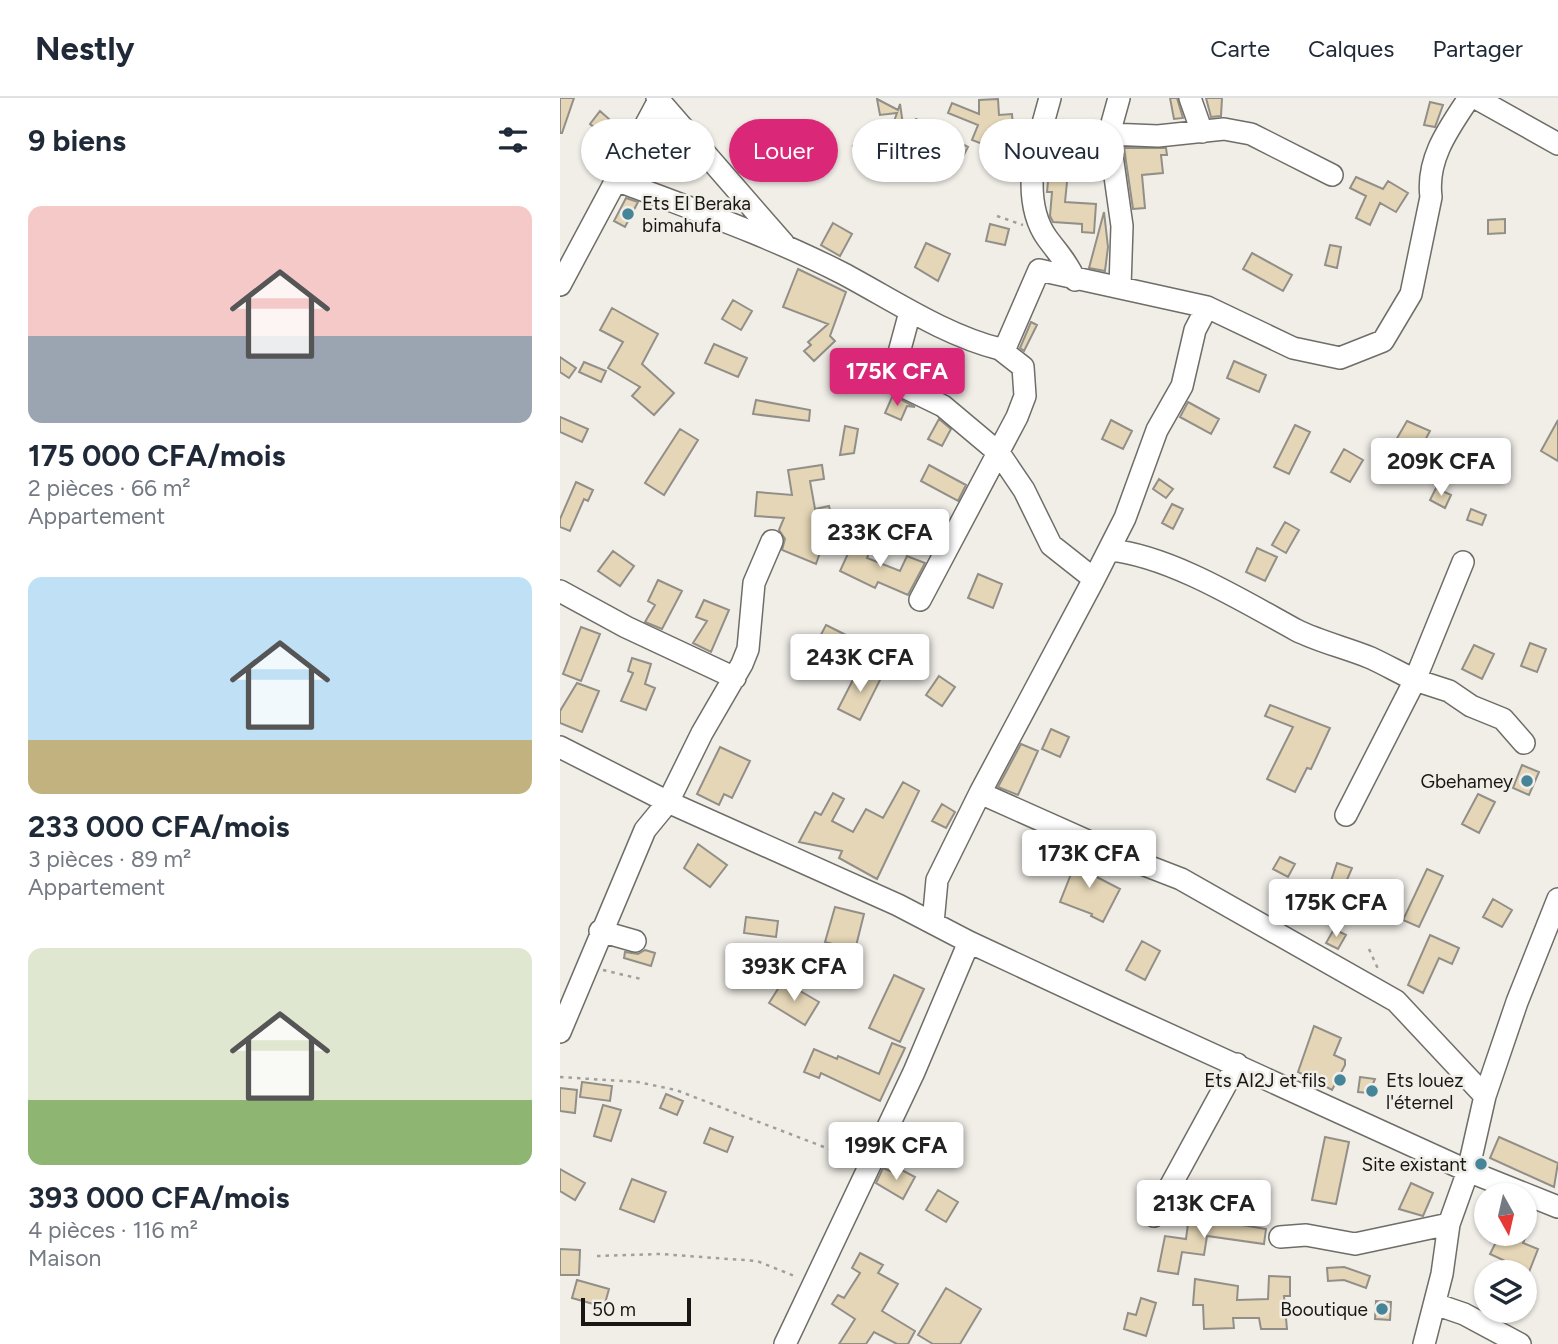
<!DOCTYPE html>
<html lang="fr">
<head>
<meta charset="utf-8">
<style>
  :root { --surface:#fff; --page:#f2f2f3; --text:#1f2937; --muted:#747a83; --line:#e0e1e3; --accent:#db2777 }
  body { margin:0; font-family:Figtree,sans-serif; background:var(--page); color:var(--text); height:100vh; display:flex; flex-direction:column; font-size:26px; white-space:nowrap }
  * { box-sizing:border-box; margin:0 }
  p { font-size:23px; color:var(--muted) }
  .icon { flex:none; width:38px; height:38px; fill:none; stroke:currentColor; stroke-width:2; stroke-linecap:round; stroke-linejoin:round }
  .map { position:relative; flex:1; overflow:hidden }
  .details { display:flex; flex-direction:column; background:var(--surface); width:560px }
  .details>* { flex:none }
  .banner { position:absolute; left:21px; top:21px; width:665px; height:63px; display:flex; gap:14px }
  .needle { width:46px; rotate:172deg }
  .controls { position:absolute; left:914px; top:1085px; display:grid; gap:14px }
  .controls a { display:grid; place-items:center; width:63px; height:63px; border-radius:50%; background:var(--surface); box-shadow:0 2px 5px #0004; font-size:35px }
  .scale { position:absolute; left:21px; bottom:18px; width:110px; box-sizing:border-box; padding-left:7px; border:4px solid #181715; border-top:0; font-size:19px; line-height:24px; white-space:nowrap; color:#181715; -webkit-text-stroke:5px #f1eee8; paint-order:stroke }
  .price { position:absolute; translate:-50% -60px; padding:0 16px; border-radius:7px; background:#fff; color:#222; font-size:23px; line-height:46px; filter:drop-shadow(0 2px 4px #0008) }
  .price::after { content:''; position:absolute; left:50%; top:42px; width:21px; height:16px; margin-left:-10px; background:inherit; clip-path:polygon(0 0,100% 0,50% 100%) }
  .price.on { background:var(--accent); color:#fff }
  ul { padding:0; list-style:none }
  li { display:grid; align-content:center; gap:14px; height:371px; padding:0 28px }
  li span { display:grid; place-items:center; height:217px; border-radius:14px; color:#555 }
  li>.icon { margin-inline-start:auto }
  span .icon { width:126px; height:126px; fill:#fffc; stroke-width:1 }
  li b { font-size:30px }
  h2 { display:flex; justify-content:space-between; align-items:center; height:84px; padding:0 28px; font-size:30px }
  .pill { padding:0 24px; border-radius:32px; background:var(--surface); box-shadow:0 2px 5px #0004; font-size:24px; line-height:63px }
  .pill.on { background:var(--accent); color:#fff }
  header { display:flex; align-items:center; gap:42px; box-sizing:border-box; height:98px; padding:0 35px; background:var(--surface); border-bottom:2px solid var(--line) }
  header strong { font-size:33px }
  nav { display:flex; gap:38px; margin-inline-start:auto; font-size:24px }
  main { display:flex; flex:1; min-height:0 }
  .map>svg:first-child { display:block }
  .building { fill:#e4d6b6; stroke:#928f89; stroke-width:2 }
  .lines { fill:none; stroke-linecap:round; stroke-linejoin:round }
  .minor-casing { stroke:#6f6d67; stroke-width:24 }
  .path { stroke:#a19f9b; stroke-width:2.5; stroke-dasharray:3.5 5; stroke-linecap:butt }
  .minor { stroke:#fff; stroke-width:21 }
  .poi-dot { fill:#458499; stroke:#f1eee8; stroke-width:2.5 }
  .labels { text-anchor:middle; stroke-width:5; stroke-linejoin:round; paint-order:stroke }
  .poi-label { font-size:19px; fill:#181715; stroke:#f1eee8; text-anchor:end }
</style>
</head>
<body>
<header>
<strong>Nestly</strong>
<nav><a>Carte</a><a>Calques</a><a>Partager</a></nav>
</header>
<main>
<section class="details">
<h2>9 biens<svg class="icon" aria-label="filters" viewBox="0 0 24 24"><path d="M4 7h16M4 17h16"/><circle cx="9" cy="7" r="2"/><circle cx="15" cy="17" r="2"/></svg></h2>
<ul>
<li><span style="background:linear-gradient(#f6c9c9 60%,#9aa5b1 0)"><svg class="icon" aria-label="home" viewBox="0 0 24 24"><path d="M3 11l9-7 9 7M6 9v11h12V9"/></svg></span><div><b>175 000 CFA/mois</b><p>2 pièces · 66 m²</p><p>Appartement</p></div></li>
<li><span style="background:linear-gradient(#bfe0f5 75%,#c2b280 0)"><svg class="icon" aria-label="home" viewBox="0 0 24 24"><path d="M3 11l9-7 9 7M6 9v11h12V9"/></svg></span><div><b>233 000 CFA/mois</b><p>3 pièces · 89 m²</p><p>Appartement</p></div></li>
<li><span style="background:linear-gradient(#dfe7d0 70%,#8fb573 0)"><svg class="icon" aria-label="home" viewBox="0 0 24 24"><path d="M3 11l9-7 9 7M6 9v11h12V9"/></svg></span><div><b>393 000 CFA/mois</b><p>4 pièces · 116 m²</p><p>Maison</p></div></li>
</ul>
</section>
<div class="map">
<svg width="998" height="1246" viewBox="0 0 998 1246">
  <rect width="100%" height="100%" fill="#f1eee8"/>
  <path class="building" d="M 0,0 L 14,0 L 2,35 L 0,35 Z
    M 610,0 L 617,0 L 623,20 L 614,21 Z
    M 646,0 L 662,0 L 661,18 L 651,19 Z
    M 317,1 L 338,12 L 340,6 L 346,47 L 328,40 L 337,15 L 320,17 Z
    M 438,1 L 439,17 L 452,16 L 454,42 L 448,56 L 412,42 L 418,27 L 388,15 L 392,5 L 419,16 L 419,2 Z
    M 870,4 L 883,7 L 875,29 L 864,27 Z
    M 40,13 L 49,21 L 39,33 L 30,26 Z
    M 356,21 L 408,49 L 395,74 L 378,65 L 384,54 L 349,34 Z
    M 305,31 L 320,42 L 308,58 L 293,48 Z
    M 564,50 L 606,50 L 607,57 L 601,57 L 603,75 L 582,77 L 585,110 L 573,111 Z
    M 505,56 L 502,73 L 508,74 L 505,104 L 536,106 L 534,135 L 522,134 L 522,126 L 493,124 L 490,118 L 492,94 L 487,94 L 490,62 Z
    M 796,79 L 823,91 L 828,83 L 848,95 L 836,114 L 820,105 L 810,127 L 796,120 L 806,98 L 790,90 Z
    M 66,100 L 78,104 L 65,129 L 54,123 Z
    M 544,114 L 548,149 L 545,173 L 529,170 Z
    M 945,121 L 945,135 L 928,136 L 928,122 Z
    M 273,125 L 292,136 L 280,158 L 261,147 Z
    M 430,126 L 449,131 L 445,147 L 426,143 Z
    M 366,145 L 390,156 L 378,183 L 355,169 Z
    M 770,147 L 781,149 L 777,170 L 765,167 Z
    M 692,155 L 732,177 L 723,193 L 683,171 Z
    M 238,171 L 286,194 L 270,238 L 275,243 L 254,263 L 244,253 L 251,247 L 248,244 L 268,226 L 223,209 Z
    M 173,202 L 192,213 L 181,232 L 162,221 Z
    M 52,210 L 98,236 L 82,266 L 114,295 L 94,317 L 72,298 L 80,289 L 48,270 L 63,244 L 40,232 Z
    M 471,224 L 477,227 L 464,253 L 460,250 Z
    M 154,246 L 187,260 L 178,279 L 145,265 Z
    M 0,259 L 16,270 L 9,280 L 0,274 Z
    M 674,263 L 706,277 L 699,294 L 667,280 Z
    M 24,264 L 46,273 L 41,284 L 19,274 Z
    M 333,297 L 355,309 L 347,308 L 341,322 L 325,315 Z
    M 196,302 L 250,312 L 249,323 L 193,316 Z
    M 628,304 L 659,321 L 651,336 L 620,319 Z
    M 0,319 L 28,331 L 22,344 L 0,334 Z
    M 379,321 L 391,331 L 382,348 L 368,341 Z
    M 551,322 L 572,333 L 563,351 L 542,341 Z
    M 998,322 L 998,363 L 981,353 Z
    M 847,323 L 870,333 L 842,385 L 818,373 Z
    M 735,327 L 750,334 L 729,376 L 714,369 Z
    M 285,328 L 298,331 L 294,355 L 280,357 Z
    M 120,331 L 138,342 L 104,397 L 85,385 Z
    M 784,351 L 803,362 L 790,384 L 771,374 Z
    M 262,367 L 264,381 L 250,383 L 255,411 L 269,408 L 273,425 L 270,426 L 256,466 L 222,452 L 225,441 L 219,432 L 224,420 L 195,418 L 197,394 L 232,397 L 228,372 Z
    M 369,367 L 406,387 L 398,403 L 361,383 Z
    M 599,381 L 613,391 L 606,400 L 593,391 Z
    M 16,384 L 33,392 L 28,403 L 24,401 L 10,433 L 0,429 L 0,421 Z
    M 876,390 L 891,397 L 885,410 L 870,402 Z
    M 612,406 L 623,411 L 613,431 L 602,425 Z
    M 911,411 L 926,417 L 922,427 L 907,422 Z
    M 725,424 L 739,432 L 726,455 L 712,447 Z
    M 296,438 L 313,446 L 307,460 L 340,473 L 347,458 L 365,465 L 348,497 L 318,484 L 315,490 L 280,473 Z
    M 697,450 L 717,459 L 705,483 L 686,474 Z
    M 53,453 L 74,468 L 60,488 L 38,473 Z
    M 418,476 L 442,486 L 433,510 L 408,500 Z
    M 98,482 L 122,493 L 102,531 L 85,524 L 95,507 L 88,503 Z
    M 144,502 L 169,512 L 151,554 L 133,545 L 147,523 L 136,519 Z
    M 266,527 L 286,537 L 273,560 L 254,550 Z
    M 21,529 L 40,536 L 21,583 L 3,576 Z
    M 970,545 L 986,551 L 977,574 L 961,568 Z
    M 914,547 L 934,556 L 922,581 L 902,571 Z
    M 72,560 L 91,566 L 85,586 L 95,590 L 86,612 L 61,603 L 73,575 L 68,573 Z
    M 299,570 L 321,580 L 300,622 L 278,611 Z
    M 379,578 L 395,589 L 382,608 L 366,597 Z
    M 17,585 L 39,593 L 22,634 L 0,625 L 0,613 Z
    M 710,607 L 770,630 L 751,671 L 747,670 L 735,694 L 707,681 L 733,629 L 705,618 Z
    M 491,631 L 509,639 L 500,659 L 482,651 Z
    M 461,646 L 478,653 L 458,697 L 438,689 Z
    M 160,649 L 190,663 L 172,700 L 164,696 L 159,707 L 137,696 Z
    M 962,667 L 979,674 L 969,697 L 953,690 Z
    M 343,684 L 359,693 L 317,781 L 279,760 L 282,753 L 239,744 L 255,714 L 261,717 L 273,695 L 284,701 L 272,723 L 293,734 L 306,711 L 323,720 Z
    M 918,696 L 935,704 L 919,735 L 902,726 Z
    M 382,706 L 395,714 L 386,730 L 372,723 Z
    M 138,746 L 167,767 L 150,789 L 124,770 Z
    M 522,755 L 538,764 L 531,776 L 560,791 L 543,824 L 531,818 L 532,816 L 500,804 L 511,776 L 509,775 Z
    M 720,759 L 735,766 L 728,779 L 713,771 Z
    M 777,765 L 792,770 L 781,796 L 768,792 Z
    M 867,771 L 883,778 L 859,829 L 843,822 Z
    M 933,801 L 952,812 L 942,829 L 923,819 Z
    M 275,809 L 304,816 L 295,852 L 265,844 Z
    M 186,819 L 218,823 L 216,839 L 184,835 Z
    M 774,831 L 786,837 L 778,851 L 766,845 Z
    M 870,837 L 899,850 L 892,866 L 879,860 L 863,895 L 848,887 Z
    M 582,843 L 600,853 L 585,882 L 566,872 Z
    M 85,852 L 95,855 L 91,868 L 64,860 L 65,854 L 78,856 Z
    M 334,877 L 364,891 L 340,944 L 309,930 Z
    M 223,883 L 259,904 L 245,927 L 209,905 Z
    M 754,928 L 781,940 L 774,957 L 785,962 L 785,967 L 772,992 L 738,974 Z
    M 332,945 L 345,950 L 320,1003 L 261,975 L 259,980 L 244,974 L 254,951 L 277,961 L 278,958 L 319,976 Z
    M 800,979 L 815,981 L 809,995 L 798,994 Z
    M 22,984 L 52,988 L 50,1003 L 20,999 Z
    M 0,990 L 17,992 L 15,1015 L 0,1013 Z
    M 106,996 L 123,1003 L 117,1017 L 100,1010 Z
    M 43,1007 L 61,1012 L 51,1043 L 34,1038 Z
    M 150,1030 L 173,1039 L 167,1054 L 144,1045 Z
    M 765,1039 L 789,1044 L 776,1106 L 752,1102 Z
    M 939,1039 L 998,1065 L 994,1089 L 930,1060 Z
    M 323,1070 L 337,1076 L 340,1071 L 355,1079 L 343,1101 L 316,1085 Z
    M 0,1071 L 25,1085 L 15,1102 L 0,1093 Z
    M 72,1081 L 106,1094 L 94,1124 L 60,1111 Z
    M 851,1085 L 873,1095 L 863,1118 L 839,1111 Z
    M 378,1092 L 398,1104 L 386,1124 L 366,1112 Z
    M 629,1118 L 706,1131 L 704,1146 L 647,1138 L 644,1157 L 622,1154 L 618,1176 L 598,1173 L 605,1138 L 626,1141 Z
    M 940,1136 L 967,1136 L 963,1145 L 978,1151 L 969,1174 L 930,1156 Z
    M 0,1151 L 20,1152 L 19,1177 L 0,1177 Z
    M 300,1155 L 323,1167 L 318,1175 L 338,1186 L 322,1213 L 355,1233 L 348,1246 L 337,1246 L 314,1234 L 306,1246 L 279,1246 L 295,1221 L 272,1206 L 278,1197 L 284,1200 L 300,1175 L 292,1170 Z
    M 784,1169 L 810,1178 L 806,1190 L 784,1182 L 768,1183 L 767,1170 Z
    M 709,1178 L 730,1179 L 730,1198 L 724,1198 L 727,1231 L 701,1231 L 699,1220 L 673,1220 L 674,1230 L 644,1231 L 643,1207 L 633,1207 L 635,1181 L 678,1188 L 677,1202 L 708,1201 Z
    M 17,1182 L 49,1191 L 44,1209 L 12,1200 Z
    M 386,1190 L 421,1211 L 400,1246 L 373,1246 L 358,1237 Z
    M 581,1200 L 596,1205 L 586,1238 L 564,1231 L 568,1215 L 576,1217 Z
    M 816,1203 L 831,1204 L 830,1222 L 815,1221 Z"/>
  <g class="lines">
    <defs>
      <path id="minor" d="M 97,0 L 224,146
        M 559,0 L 549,36 L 562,128 L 560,189
        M 630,0 L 642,34
        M 916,0 L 998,46
        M 475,54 L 490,0
        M 56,82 C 132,111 210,138 282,175 C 333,202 384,237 440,251 L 446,248 L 479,172 L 647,209
        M 515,182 C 508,165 498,155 487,140 C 470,116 470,83 475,54 L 498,44 L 549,36 L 598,38 L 664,31 L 691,36 L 772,77
        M 0,187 L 100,0
        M 350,214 L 334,273 L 344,289 L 383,308 L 439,355 L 464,392 L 491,447 L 534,481 L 420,695 L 559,757 L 621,781 L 836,903 L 925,998
        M 550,452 C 610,458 683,503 736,532 C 760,544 787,550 811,560 C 826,567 840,575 855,582 L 903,464
        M 534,481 L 565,420 L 597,332 L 622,288 L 635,232 L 647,209 L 733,250 L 780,260 L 823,243 L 851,196 L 871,99 C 866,61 889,30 909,0
        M 0,493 L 66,529 L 175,580
        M 360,502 L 457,319 L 465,298 L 463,269 L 440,251
        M 0,649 L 108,704 L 338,807 L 409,844 L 555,912 L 908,1073 L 998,1109
        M 786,717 L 855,582 L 889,593 L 911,608 L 943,621 L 964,645
        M 373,825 L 377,782 L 420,695
        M 40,833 L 75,843
        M 0,934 L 85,732 L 108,704 L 142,635 L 182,566 L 188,551 L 194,485 L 212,443
        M 594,1118 L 677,966
        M 720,1139 L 746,1137 L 795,1146 L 889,1126
        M 875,1206 L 904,1216 L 960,1246
        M 225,1246 L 354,974 L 409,844
        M 864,1246 L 882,1176 L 889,1126 L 908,1073 L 925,998 L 957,904 L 998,801"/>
    </defs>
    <use href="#minor" class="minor-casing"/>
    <path class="path" d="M 437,118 L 463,127
      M 809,851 L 819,873
      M 43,872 L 81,881
      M 0,979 L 78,984 L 116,992 L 295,1061
      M 37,1158 L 100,1156 L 197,1163 L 237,1179"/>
    <use href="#minor" class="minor"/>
  </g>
  <g class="poi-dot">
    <circle cx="68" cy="116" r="7"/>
    <circle cx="967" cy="683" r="7"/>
    <circle cx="780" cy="982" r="7"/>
    <circle cx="812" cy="993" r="7"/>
    <circle cx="921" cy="1066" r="7"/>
    <circle cx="822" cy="1211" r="7"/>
  </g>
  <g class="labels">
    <g class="poi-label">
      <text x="82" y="112" text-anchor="start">Ets El Beraka<tspan x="82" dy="22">bimahufa</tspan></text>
      <text x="953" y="690">Gbehamey</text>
      <text x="766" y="989">Ets AI2J et fils</text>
      <text x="826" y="989" text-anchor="start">Ets louez<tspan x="826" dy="22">l'éternel</tspan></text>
      <text x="907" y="1073">Site existant</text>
      <text x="808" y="1218">Booutique</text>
    </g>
  </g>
</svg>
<div class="controls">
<a><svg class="needle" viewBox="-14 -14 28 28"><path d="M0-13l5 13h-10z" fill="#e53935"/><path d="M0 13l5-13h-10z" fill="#747a83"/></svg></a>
<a><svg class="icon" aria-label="layers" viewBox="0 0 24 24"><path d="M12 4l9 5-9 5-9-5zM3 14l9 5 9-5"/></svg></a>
</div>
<div class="scale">50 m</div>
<b class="price on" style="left:337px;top:310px">175K CFA</b>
<b class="price" style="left:881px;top:400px">209K CFA</b>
<b class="price" style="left:320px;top:471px">233K CFA</b>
<b class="price" style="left:300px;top:596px">243K CFA</b>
<b class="price" style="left:529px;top:792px">173K CFA</b>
<b class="price" style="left:776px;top:841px">175K CFA</b>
<b class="price" style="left:234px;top:905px">393K CFA</b>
<b class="price" style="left:336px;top:1084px">199K CFA</b>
<b class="price" style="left:644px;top:1142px">213K CFA</b>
<div class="banner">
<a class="pill">Acheter</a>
<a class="pill on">Louer</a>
<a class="pill">Filtres</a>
<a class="pill">Nouveau</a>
</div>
</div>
</main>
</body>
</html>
